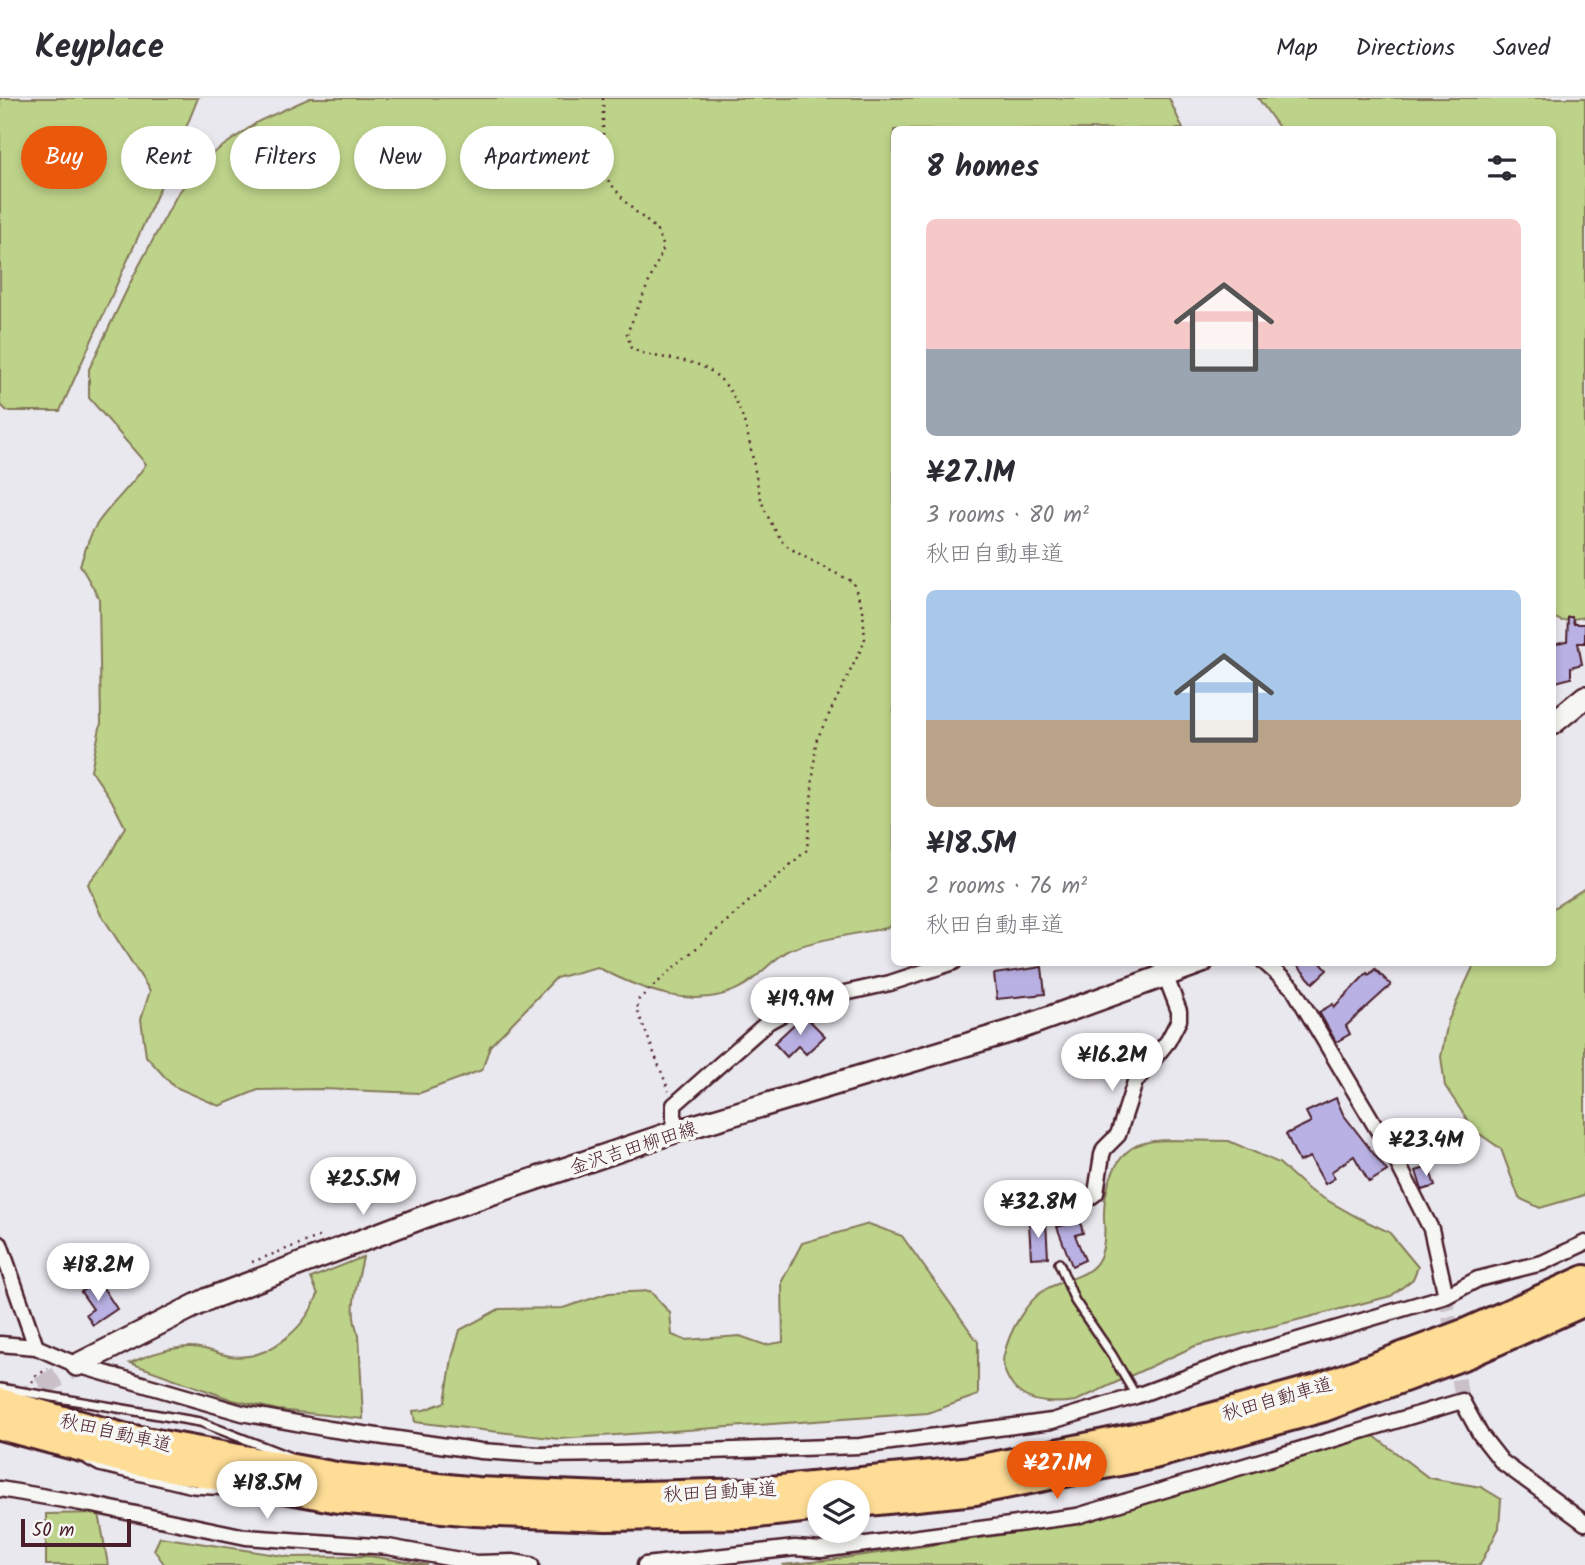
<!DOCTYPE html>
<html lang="en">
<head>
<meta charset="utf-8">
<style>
  :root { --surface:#fff; --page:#f2f2f3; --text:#2b2b33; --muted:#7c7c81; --line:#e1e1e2; --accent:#ea580c }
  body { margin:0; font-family:Kalam,"Klee One",sans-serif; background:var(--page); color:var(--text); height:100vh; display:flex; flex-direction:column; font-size:26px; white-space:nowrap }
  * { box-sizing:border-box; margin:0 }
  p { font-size:23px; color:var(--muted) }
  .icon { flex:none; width:38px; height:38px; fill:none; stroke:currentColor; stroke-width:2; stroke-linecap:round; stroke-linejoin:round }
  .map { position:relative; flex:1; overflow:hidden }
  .details { position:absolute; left:891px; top:28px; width:665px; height:840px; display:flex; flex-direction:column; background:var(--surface); border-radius:10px; box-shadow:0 4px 10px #0003 }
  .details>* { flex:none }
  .guide { position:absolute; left:21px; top:28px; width:665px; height:63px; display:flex; gap:14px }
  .fabs { position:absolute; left:807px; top:1382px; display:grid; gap:14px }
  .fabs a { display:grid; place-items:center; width:63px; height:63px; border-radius:50%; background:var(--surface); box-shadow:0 4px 10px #0003; font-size:35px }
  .scale { position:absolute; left:21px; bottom:18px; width:110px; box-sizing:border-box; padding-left:7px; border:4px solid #4a1f2b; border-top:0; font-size:19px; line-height:24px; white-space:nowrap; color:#4a1f2b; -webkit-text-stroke:5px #f6f6f2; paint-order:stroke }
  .price { position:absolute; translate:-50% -60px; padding:0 16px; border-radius:24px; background:#fff; color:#222; font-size:23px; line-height:46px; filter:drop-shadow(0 2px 4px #0008) }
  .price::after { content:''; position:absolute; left:50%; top:42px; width:21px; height:16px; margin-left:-10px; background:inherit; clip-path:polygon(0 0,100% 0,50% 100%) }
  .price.current { background:var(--accent); color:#fff }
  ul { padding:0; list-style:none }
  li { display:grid; align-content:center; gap:14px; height:371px; padding:0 35px }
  li span { display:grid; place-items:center; height:217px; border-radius:10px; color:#555 }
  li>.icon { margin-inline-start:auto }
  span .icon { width:126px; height:126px; fill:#fffc; stroke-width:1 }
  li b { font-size:30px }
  h2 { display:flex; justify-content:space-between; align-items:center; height:84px; padding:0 35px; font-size:30px }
  .pill { padding:0 24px; border-radius:32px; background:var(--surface); box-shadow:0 4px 10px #0003; font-size:24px; line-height:63px }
  .pill.current { background:var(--accent); color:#fff }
  header { display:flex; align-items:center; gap:42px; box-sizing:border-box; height:98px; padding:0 35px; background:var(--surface); border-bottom:2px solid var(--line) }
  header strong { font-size:33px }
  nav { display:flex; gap:38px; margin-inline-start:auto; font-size:24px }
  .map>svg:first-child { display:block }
  .green { fill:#bdd389; stroke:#84795a; stroke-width:2 }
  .building { fill:#b9b1e3; stroke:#4a1f2b; stroke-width:2 }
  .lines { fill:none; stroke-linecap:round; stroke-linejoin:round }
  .minor-tunnel { stroke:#cac0c8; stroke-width:14; stroke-dasharray:14 7; stroke-linecap:butt }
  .secondary-tunnel { stroke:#cac0c8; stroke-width:21; stroke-dasharray:21 10; stroke-linecap:butt }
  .service-casing { stroke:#4a1f2b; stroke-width:12 }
  .minor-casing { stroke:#4a1f2b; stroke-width:19 }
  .secondary-casing { stroke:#4a1f2b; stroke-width:26 }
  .motorway-casing { stroke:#4a1f2b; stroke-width:32 }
  .path { stroke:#4a1f2b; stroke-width:2.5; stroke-dasharray:2 5; stroke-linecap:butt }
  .service { stroke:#f6f6f2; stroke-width:7 }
  .minor { stroke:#f6f6f2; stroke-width:14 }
  .secondary { stroke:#f6f6f2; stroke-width:21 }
  .motorway { stroke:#fedd96; stroke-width:26 }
  .labels { text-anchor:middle; stroke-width:7; stroke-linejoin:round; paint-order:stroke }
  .street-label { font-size:19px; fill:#4a1f2b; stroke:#f6f6f2 }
</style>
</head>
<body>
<header>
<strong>Keyplace</strong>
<nav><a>Map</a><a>Directions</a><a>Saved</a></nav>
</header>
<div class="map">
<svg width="1585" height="1467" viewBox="0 0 1585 1467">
  <rect width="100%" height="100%" fill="#eae8ef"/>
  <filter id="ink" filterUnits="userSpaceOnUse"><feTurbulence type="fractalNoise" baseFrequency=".0143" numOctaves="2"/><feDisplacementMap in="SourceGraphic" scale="14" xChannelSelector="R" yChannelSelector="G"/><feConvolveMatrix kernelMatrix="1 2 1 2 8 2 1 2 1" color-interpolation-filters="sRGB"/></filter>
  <g filter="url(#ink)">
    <path class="green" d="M 0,0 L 198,0 L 177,52 L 60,313 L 7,313 L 0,306 Z
      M 310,0 L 1169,0 L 1183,31 L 894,32 L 894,824 L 887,830 C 860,835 817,841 792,851 C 775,858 761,877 745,887 C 698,915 641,892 597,869 L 556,880 L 490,948 L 482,972 L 420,995 L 322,991 L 258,992 L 219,1008 L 173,988 L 146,958 L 141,921 L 150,893 L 99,813 L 88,786 L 109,759 L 125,729 L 112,703 L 91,672 L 101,625 L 99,500 L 80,467 C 85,454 89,437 97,426 C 112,404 132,388 146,366 L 89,300 L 89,271 L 134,177 L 177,97 L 206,60 L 259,23 Z
      M 1258,0 L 1585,0 L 1585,519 L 1562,523 L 1552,519 L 1552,32 L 1280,31 Z
      M 1585,790 L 1585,1097 L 1540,1110 L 1519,1100 L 1501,1051 L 1474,1032 L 1445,988 L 1441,959 L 1448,923 L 1473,869 L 1478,865 L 1552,864 L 1552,811 Z
      M 1168,1042 L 1229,1043 L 1279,1065 L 1309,1092 L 1357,1119 L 1389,1134 L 1418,1169 L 1413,1181 L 1391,1198 L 1195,1248 L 1076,1303 C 1055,1306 1026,1306 1012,1287 C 1006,1278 1001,1267 1004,1257 C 1009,1234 1026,1203 1046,1191 C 1060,1183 1083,1180 1094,1168 C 1105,1157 1105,1135 1104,1122 C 1103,1098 1111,1064 1132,1050 C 1143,1043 1156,1043 1168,1042 Z
      M 869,1126 L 902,1138 L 978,1244 L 978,1297 L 928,1315 L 559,1341 L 415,1324 L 413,1313 L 424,1312 L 445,1304 L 452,1260 L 460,1232 L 499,1211 L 563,1210 L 609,1195 L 650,1193 L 670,1215 L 672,1237 L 685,1242 L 740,1238 L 765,1247 L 783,1244 L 782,1183 L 802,1145 Z
      M 363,1159 C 358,1184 347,1213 359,1237 L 363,1321 L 278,1312 L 233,1302 L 130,1265 C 148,1257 168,1250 188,1249 C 204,1248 216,1256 230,1258 C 269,1264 306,1229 318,1196 L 311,1180 Z
      M 1374,1338 L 1429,1380 L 1481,1389 L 1501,1401 L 1499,1430 L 1480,1467 L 782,1467 L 830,1462 L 1068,1427 Z
      M 99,1415 L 108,1467 L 46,1467 L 46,1416 Z
      M 160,1439 L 290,1459 L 368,1458 L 428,1467 L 165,1467 L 154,1452 Z"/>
    <path class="building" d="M 1568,519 L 1572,519 L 1574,526 L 1585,526 L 1585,545 L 1578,545 L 1582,566 L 1571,569 L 1571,580 L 1552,585 L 1552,546 L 1567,543 Z
      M 1294,864 L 1320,864 L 1327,872 L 1313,885 Z
      M 1042,869 L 1045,896 L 997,901 L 994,876 Z
      M 1375,871 L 1391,887 L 1346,928 L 1350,936 L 1336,944 L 1319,914 L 1333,906 L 1334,909 L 1367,875 L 1369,877 Z
      M 763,892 L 773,908 L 761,915 L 752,900 Z
      M 804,917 L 825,938 L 806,956 L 798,948 L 787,959 L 774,945 Z
      M 1336,1000 L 1343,1016 L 1387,1073 L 1369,1084 L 1354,1058 L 1331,1074 L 1335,1080 L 1325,1086 L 1310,1059 L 1299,1064 L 1286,1036 L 1311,1024 L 1306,1014 Z
      M 1429,1069 L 1435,1088 L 1422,1092 L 1416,1073 Z
      M 1080,1123 L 1083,1135 L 1075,1137 L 1085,1162 L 1072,1168 L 1057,1129 Z
      M 1029,1124 L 1046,1124 L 1048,1159 L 1031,1160 Z
      M 98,1182 L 117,1211 L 93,1227 L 86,1216 L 93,1211 L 81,1194 Z"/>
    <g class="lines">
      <path class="minor-tunnel" d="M 1446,1198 L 1462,1303"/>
      <path class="secondary-tunnel" d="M 14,1306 L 77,1267"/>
      <defs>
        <path id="service" d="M 1059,1165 L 1075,1203 L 1112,1257 L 1136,1298
          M 0,1290 L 200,1324 L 288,1358
          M 88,1363 L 99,1369 L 193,1391 L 229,1393"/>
        <path id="minor" d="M 1159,864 L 1171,877
          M 1264,864 L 1293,890 L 1398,1066 L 1431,1131 L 1446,1198
          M 674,1034 L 674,1007 L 768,924 L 804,904 L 890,885 L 954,864
          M 1068,1116 L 1096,1095 L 1102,1057 L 1104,1051 L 1118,1037 L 1135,984 L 1168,943 L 1179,922 L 1179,913 L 1166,879
          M 0,1146 L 36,1249
          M 0,1246 L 36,1249 L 77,1267 L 242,1315 L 329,1331 L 481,1353 L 540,1357 L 615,1356 L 860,1348 L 1052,1323 L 1136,1298 L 1247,1257 L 1446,1198 L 1478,1181 L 1542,1165 L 1585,1145
          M 0,1391 L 93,1407 L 246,1439 L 388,1449 L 476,1465 L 513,1464 L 531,1467
          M 645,1467 L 795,1450 L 821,1452 L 1077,1418 L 1462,1303 L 1480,1336 L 1502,1364 L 1585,1425"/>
        <path id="secondary" d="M 1552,626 L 1585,599
          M 77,1267 L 208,1201 L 437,1114 L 674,1034 L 1012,933 L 1202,864"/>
        <path id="motorway" d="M 0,1304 L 123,1339 L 342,1379 L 477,1393 L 607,1398 L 750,1394 L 973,1372 L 1149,1336 L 1317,1290 L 1464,1235 L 1585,1181
          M 0,1328 L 119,1360 L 338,1401 L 474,1414 L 606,1419 L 749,1417 L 819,1409
          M 858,1405 L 975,1393 L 1154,1357 L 1323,1310 L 1471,1255 L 1585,1204"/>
      </defs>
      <use href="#service" class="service-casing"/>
      <use href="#minor" class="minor-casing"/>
      <use href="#secondary" class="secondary-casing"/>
      <use href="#motorway" class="motorway-casing"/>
      <path class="path" d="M 603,0 L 603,76 L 628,107 L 656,131 L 664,149 L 627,235 L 631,250 C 656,264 688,257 712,274 C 750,302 750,360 761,401 C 765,415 775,433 783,444 C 791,454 838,476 853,484 L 863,512 L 865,543 L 816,643 L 807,752 L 639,901 L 637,912 L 669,993
        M 252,1164 L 321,1138
        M 32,1284 L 35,1278 L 48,1271"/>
      <use href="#service" class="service"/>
      <use href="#minor" class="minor"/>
      <use href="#secondary" class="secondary"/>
      <use href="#motorway" class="motorway"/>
    </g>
  </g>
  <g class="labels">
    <g class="street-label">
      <text transform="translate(633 1049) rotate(-18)" y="7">金沢吉田柳田線</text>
      <text transform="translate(1277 1300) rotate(-16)" y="7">秋田自動車道</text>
      <text transform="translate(116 1334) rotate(13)" y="7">秋田自動車道</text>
      <text transform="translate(720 1393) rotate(-3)" y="7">秋田自動車道</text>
    </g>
  </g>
</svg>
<div class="fabs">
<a><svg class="icon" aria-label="layers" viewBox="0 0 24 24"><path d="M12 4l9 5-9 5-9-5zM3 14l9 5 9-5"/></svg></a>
</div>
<div class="scale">50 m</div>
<b class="price" style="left:800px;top:939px">¥19.9M</b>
<b class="price" style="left:1112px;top:995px">¥16.2M</b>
<b class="price" style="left:1426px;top:1080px">¥23.4M</b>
<b class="price" style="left:363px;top:1119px">¥25.5M</b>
<b class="price" style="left:1038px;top:1142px">¥32.8M</b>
<b class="price" style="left:98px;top:1205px">¥18.2M</b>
<b class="price current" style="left:1057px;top:1403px">¥27.1M</b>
<b class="price" style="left:267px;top:1423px">¥18.5M</b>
<div class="guide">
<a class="pill current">Buy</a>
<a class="pill">Rent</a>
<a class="pill">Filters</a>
<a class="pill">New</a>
<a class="pill">Apartment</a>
</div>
<section class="details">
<h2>8 homes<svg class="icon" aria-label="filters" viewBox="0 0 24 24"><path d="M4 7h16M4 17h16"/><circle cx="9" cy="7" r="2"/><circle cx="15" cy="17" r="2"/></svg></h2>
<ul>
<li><span style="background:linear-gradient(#f6c9c9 60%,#9aa5b1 0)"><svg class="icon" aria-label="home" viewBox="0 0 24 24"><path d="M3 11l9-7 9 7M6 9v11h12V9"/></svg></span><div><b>¥27.1M</b><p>3 rooms · 80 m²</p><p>秋田自動車道</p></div></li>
<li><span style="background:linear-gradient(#a9c7e8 60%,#b9a48a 0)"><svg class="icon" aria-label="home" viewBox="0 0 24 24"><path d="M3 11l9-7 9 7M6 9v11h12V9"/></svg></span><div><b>¥18.5M</b><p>2 rooms · 76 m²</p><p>秋田自動車道</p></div></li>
</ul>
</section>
</div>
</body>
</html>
